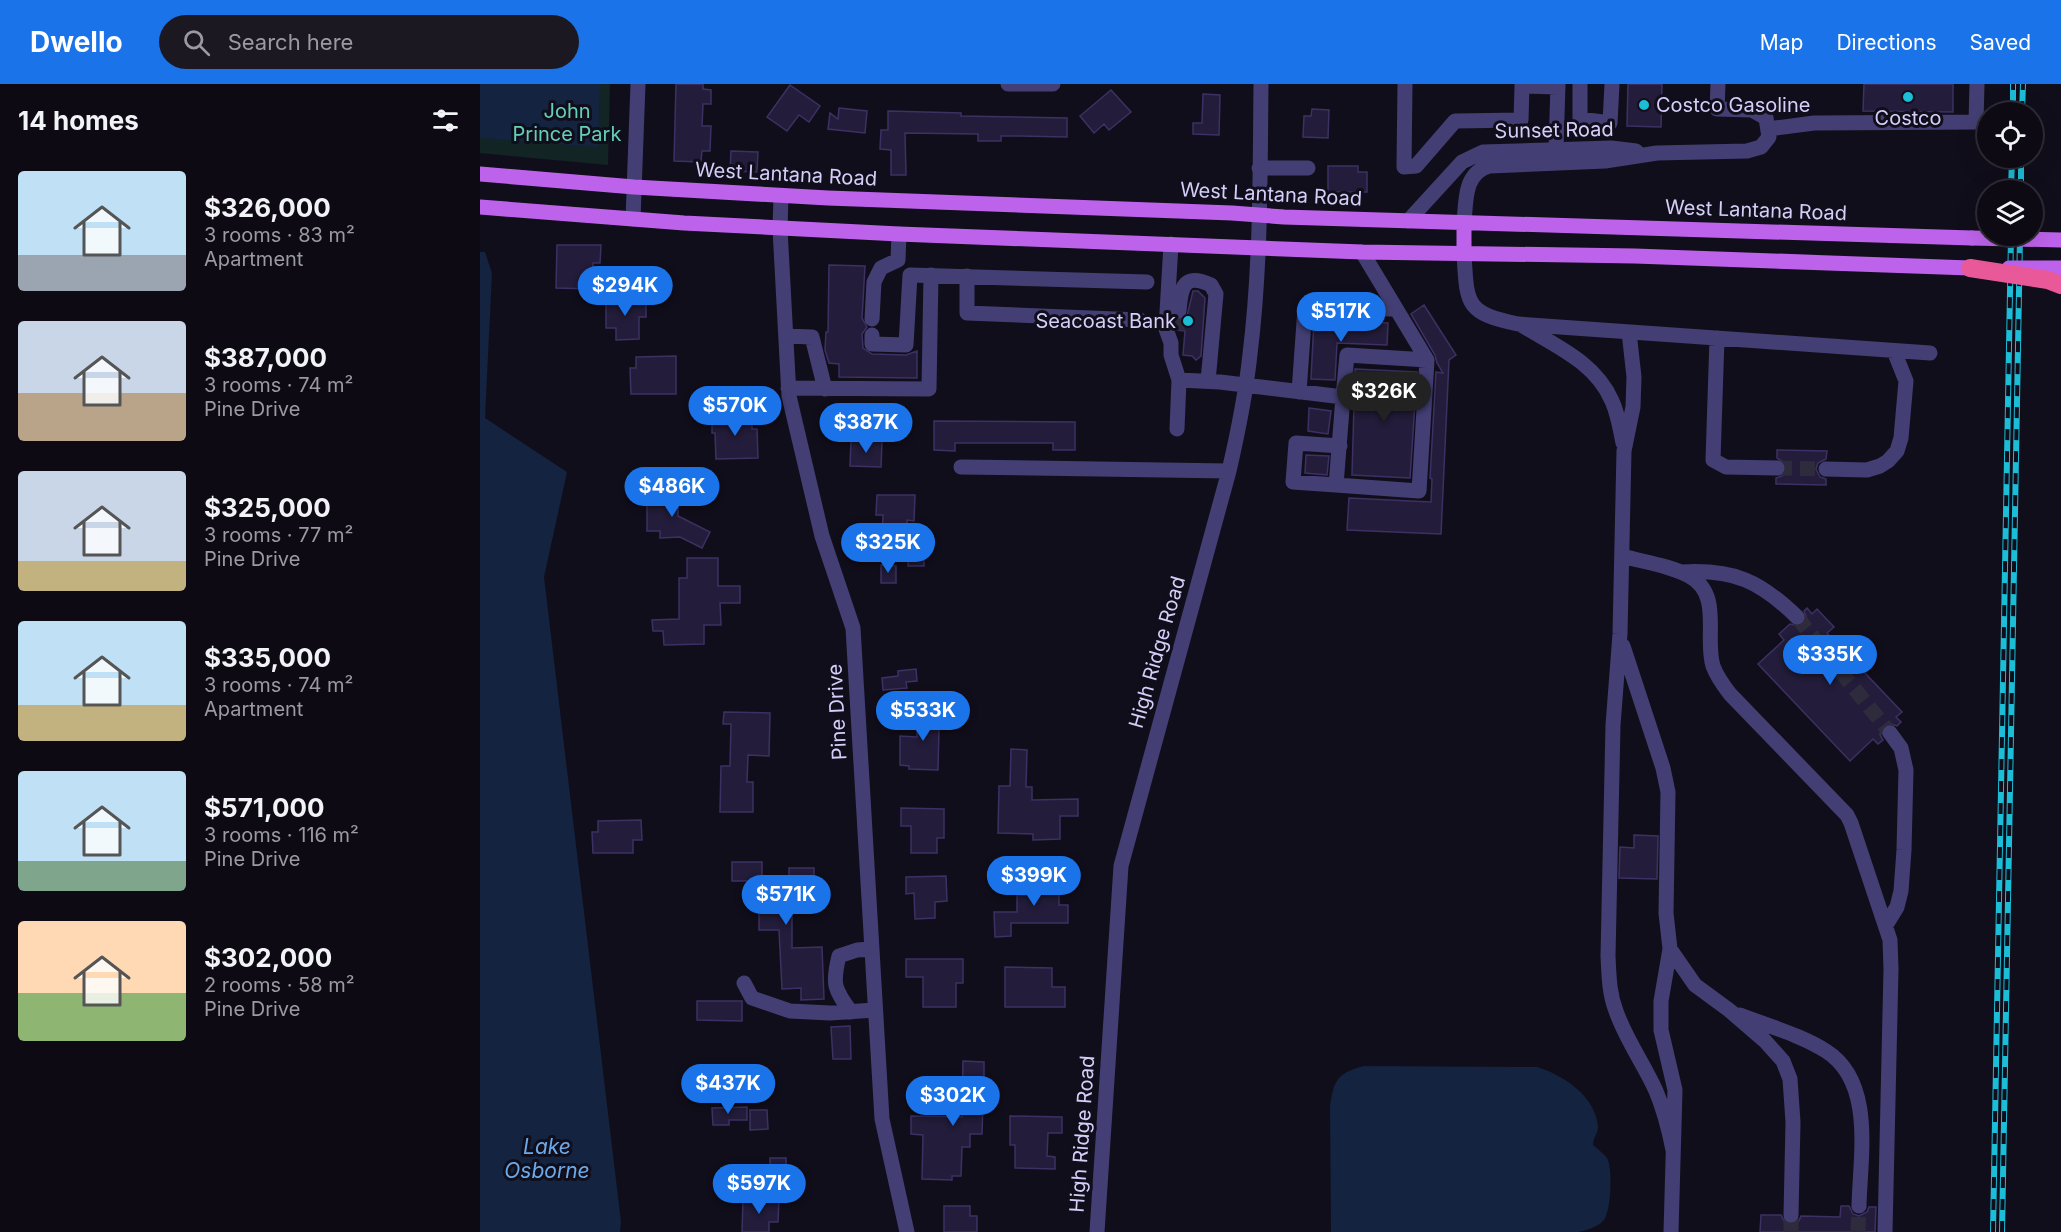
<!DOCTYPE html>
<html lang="en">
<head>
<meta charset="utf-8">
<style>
  :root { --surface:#0d0a14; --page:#1b1822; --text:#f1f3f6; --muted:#9a9aa0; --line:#2d2b34; --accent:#1a73e8 }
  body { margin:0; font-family:Inter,sans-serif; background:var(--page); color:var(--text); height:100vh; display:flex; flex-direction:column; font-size:22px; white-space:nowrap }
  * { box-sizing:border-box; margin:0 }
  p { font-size:20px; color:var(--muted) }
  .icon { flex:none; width:33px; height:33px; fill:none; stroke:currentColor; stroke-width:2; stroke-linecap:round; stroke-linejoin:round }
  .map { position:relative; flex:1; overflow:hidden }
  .sheet { display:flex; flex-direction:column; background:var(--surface); width:480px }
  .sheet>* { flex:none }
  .controls { position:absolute; left:1497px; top:18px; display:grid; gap:12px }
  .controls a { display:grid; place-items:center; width:66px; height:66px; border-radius:50%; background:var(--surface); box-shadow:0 6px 24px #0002,0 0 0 2px var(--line); font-size:30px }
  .price { position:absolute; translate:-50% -51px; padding:0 14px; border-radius:21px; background:var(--accent); color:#fff; font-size:20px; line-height:39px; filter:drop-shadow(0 2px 3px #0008) }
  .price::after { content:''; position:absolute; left:50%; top:36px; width:18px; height:14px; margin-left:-9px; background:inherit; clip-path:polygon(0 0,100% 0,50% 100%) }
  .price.active { background:#222; color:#fff }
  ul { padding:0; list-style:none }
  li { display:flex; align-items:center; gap:18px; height:150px; padding:0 18px }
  li span { display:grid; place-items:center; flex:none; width:168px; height:120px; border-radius:6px; color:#555 }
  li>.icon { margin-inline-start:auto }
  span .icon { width:72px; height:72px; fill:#fffc; stroke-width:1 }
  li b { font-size:26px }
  h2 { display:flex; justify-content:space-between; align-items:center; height:72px; padding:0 18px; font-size:26px }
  header { display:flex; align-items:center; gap:36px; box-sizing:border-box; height:84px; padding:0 30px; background:var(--accent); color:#fff }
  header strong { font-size:28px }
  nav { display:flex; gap:33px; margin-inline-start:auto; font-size:21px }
  .search { width:420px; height:54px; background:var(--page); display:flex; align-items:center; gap:15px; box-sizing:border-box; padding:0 21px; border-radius:33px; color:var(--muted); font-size:22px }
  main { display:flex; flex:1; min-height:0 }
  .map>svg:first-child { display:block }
  .green { fill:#122424 }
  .water { fill:#14233f }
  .building { fill:#231c3a; stroke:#3d3163; stroke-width:1.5 }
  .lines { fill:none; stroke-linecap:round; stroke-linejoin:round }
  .minor-tunnel { stroke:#2e2b3c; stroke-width:15; stroke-dasharray:15 8; stroke-linecap:butt }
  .minor { stroke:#433f74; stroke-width:15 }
  .major { stroke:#bd63eb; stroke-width:15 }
  .rail-casing { stroke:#1cbdd7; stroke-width:6 }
  .rail { stroke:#110e1b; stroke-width:4; stroke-dasharray:11; stroke-linecap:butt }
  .major-bridge { stroke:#bd63eb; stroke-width:15 }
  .highway-bridge { stroke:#e95999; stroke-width:18 }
  .poi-dot { fill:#1cbdd7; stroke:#110e1b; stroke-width:2 }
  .labels { text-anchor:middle; stroke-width:6; stroke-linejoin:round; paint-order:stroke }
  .poi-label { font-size:20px; fill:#d5cef9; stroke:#110e1b; text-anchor:start }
  .park-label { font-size:20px; fill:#65ceb8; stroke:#110e1b }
  .street-label { font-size:20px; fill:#d5cef9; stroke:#110e1b }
  .water-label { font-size:21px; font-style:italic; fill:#6aaaeb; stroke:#110e1b }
</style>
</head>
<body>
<header>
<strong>Dwello</strong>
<div class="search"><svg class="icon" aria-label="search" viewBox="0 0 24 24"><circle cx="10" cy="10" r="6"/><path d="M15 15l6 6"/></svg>Search here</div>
<nav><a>Map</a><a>Directions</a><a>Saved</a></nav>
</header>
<main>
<section class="sheet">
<h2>14 homes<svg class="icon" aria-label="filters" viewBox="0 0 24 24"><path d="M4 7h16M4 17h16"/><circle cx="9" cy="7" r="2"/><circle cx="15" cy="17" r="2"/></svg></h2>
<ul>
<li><span style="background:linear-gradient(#bfe0f5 70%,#9aa5b1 0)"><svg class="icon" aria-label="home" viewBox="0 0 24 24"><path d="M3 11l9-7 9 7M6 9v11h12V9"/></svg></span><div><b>$326,000</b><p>3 rooms · 83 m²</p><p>Apartment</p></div></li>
<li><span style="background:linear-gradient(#c9d6e8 60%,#b9a48a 0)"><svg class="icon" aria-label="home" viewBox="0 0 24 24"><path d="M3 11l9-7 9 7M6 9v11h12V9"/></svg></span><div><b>$387,000</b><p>3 rooms · 74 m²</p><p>Pine Drive</p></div></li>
<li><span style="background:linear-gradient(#c9d6e8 75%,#c2b280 0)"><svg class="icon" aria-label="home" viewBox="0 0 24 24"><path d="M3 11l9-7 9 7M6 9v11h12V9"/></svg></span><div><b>$325,000</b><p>3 rooms · 77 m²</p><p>Pine Drive</p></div></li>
<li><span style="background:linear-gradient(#bfe0f5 70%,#c2b280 0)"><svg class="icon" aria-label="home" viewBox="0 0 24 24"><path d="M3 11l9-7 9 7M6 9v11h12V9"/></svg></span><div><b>$335,000</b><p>3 rooms · 74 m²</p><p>Apartment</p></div></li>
<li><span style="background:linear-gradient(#bfe0f5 75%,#7fa58c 0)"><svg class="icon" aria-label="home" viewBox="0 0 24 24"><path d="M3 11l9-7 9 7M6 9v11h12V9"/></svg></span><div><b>$571,000</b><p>3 rooms · 116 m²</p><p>Pine Drive</p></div></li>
<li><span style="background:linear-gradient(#ffd9b3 60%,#8fb573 0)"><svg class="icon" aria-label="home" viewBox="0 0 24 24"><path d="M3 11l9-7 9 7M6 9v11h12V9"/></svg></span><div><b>$302,000</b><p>2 rooms · 58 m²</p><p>Pine Drive</p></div></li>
</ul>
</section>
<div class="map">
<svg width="1581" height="1148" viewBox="0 0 1581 1148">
  <rect width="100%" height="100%" fill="#110e1b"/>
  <path class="green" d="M 0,0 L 130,0 L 128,81 L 0,69 Z"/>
  <path class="water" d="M 0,0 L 120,0 L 118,63 L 0,54 Z
    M 0,168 L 5,168 L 12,189 L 5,334 L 87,388 L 64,493 L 141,1138 L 140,1148 L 0,1148 Z
    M 884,982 L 1057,983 C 1083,991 1116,1012 1118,1043 C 1118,1049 1113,1054 1113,1061 C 1118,1065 1123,1069 1127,1074 C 1133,1084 1131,1126 1124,1136 C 1118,1143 1107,1146 1098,1148 L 851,1148 L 850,1022 C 854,996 857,989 884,982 Z"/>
  <path class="building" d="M 196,0 L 223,0 L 223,5 L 231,6 L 231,20 L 223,20 L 222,42 L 231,42 L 230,67 L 222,67 L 221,78 L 194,77 Z
    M 1148,0 L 1182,0 L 1181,43 L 1147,42 Z
    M 1384,0 L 1473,0 L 1473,28 L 1383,27 Z
    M 310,1 L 340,22 L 329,38 L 319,31 L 307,47 L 287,33 Z
    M 631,6 L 651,28 L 629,46 L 624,40 L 614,49 L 600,32 Z
    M 723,10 L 740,11 L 739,51 L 713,50 L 713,39 L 722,39 Z
    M 359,24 L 387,27 L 385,49 L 348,45 L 350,29 L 358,35 Z
    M 832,25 L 849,26 L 848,54 L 823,53 L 824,32 L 831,32 Z
    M 408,27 L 481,29 L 481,32 L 587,34 L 587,53 L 539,52 L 521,52 L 521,57 L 498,57 L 498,50 L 425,49 L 426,91 L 411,91 L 411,66 L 400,65 L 401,46 L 408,46 Z
    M 251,67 L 278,68 L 277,88 L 250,87 Z
    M 848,82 L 878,82 L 878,88 L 887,88 L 887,108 L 848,108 Z
    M 77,161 L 121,161 L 120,179 L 113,179 L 113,205 L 76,204 Z
    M 349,181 L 385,182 L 382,234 L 387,243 L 382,250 L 383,264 L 392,270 L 426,271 L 437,267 L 437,294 L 359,293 L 359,280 L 349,279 L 345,266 L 346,248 L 348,248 Z
    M 713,207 L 718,207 L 725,214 L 721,272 L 716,276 L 712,272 L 703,271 L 705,247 L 697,246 L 696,244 L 696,236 L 702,236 L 707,232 Z
    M 126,215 L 166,215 L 166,233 L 159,233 L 159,255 L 136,256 L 136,244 L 126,244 Z
    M 944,221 L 976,271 L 969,276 L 961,450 L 867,446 L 869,414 L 951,418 L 952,395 L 950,394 L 956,288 L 963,289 L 957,279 L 955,271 L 931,230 Z
    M 834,236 L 908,239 L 907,261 L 857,259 L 855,296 L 831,295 Z
    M 196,272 L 196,310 L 151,310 L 150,284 L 156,284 L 156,273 Z
    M 875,285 L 937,288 L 930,394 L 872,391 Z
    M 829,324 L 851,327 L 848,350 L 828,347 Z
    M 272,330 L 272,345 L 277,345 L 278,374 L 236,375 L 235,349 L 232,349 L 232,331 Z
    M 454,337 L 595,338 L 595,366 L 573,366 L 573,359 L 475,359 L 475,367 L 454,366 Z
    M 371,357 L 402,357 L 401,383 L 370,382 Z
    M 1297,366 L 1347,367 L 1346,375 L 1338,379 L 1336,385 L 1340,393 L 1346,395 L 1346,401 L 1296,400 L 1296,394 L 1302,392 L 1307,385 L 1305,379 L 1297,374 Z
    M 826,371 L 849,372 L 847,391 L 825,389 Z
    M 184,400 L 203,409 L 198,419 L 198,432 L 230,448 L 222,464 L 200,453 L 180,454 L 180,447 L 167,447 L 167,421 L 172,411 L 179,411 Z
    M 397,411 L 435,411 L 434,437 L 427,436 L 427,456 L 402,456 L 403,431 L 396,431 Z
    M 428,469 L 444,469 L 444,482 L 428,482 Z
    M 207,474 L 238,474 L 238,502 L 260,502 L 260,519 L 240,519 L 241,541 L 224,541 L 224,560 L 184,561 L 183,547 L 173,547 L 172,536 L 199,535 L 199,494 L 207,494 Z
    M 401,481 L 416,482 L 416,499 L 401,499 Z
    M 1327,524 L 1332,530 L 1337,525 L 1354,543 L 1347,549 L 1422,628 L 1416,633 L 1421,638 L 1417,642 L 1408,639 L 1401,645 L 1400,651 L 1403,656 L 1398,660 L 1393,655 L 1370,677 L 1278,580 L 1304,556 L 1299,550 L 1310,540 L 1319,542 L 1324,539 L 1327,535 L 1324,527 Z
    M 436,585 L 437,597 L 426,598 L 427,604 L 403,606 L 402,594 L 418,592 L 418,587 Z
    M 437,625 L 463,626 L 463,644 L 459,644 L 458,686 L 429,685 L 429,682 L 420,681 L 420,652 L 437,653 Z
    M 244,628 L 290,629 L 289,672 L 268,671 L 267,698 L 273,698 L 273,728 L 240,728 L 241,682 L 250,682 L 251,640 L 243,640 Z
    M 531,665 L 547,666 L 546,703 L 552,703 L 552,716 L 598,715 L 598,732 L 580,732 L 580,755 L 553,756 L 553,750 L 518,749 L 519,702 L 530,702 Z
    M 421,724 L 464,725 L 464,754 L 457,754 L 457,769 L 431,769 L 431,742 L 421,742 Z
    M 161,736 L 162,756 L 153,756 L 153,769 L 113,769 L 112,748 L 118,748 L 118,737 Z
    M 1154,751 L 1178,752 L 1177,795 L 1139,794 L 1140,763 L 1154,764 Z
    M 252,778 L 282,778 L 282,793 L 309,793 L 309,784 L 334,784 L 334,803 L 312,803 L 312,864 L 342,863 L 344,915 L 321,916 L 321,904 L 302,905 L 299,846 L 279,846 L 279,797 L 252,797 Z
    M 466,792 L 467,817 L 455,818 L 455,834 L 435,835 L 434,809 L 426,810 L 426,793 Z
    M 549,793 L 579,793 L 579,821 L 588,821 L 588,839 L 531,839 L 531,852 L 515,853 L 514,828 L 537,828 L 537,811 L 549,811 Z
    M 426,875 L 483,875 L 483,899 L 476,899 L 476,923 L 443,923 L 443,893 L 426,893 Z
    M 525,883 L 572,884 L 572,903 L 585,903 L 585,923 L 525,923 Z
    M 217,917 L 262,917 L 262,937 L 217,936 Z
    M 370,942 L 371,975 L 353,975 L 351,943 Z
    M 483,977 L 504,978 L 504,998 L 510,998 L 509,1019 L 503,1019 L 502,1050 L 490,1050 L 490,1063 L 482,1063 L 481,1092 L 472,1092 L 472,1096 L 442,1095 L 443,1051 L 431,1050 L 431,1032 L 482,1033 Z
    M 267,1023 L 267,1036 L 249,1036 L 249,1041 L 233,1041 L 232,1024 Z
    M 270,1026 L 287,1026 L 288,1045 L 270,1046 Z
    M 530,1032 L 582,1033 L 582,1049 L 568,1049 L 567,1072 L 575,1073 L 575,1085 L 535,1084 L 535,1061 L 530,1061 Z
    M 290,1074 L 306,1074 L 307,1109 L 290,1109 Z
    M 263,1116 L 299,1116 L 298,1138 L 289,1138 L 289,1148 L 262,1148 Z
    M 464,1122 L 490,1122 L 490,1132 L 497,1132 L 497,1148 L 464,1148 Z
    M 1361,1122 L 1369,1122 L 1373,1130 L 1379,1132 L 1387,1128 L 1389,1123 L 1396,1123 L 1395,1148 L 1280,1148 L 1281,1131 L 1301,1131 L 1305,1139 L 1311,1141 L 1319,1137 L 1321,1132 L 1360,1133 Z"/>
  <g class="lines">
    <path class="minor-tunnel" d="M 697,246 L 699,227
      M 1297,384 L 1346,385
      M 1317,533 L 1410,649
      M 1311,1148 L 1311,1131
      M 1378,1148 L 1379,1122"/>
    <path class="minor" d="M 528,0 L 573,0
      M 925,0 L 924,83 L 936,82 L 975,37 L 1041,36 L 1042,2 L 1078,3
      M 1100,0 L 1100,35 L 1130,39 L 1132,0
      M 1288,45 L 1334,39 L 1496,38 L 1497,0
      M 1073,74 L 1076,65 L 1078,0
      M 779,84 L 828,84
      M 301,112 L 300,145 L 309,312 L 342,452 L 373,544 L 402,1035 L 427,1148
      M 153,135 L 158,0
      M 928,137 L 982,78 L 1003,68 L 1131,64 L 1156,67
      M 984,139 C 986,117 984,89 1009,82 L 1125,77 L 1177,69 L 1267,67 L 1281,63 L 1289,53 L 1286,34 L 1272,26 L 1237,25 L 1238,0
      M 691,160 L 686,245 L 691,259 L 691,271 L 699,296 L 697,345
      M 984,170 C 987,220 985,229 1038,240 L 1450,269
      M 487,192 L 487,229 L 660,236
      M 699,227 C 701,204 703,188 731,201 L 736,210 L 728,297
      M 392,235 L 394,198 L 401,184 L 418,176 L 419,150
      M 1043,242 C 1076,262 1116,279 1132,317 C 1138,330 1140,345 1143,359
      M 1149,248 L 1154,293 L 1153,323 L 1144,367 L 1140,550 L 1133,641 L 1128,872 C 1129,891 1129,909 1136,927 C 1146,956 1164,980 1176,1007 C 1184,1026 1189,1046 1193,1066
      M 392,251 L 392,260 L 426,261 L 430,191 L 667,198
      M 306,252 L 332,253 L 345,305
      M 1237,254 L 1233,376 L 1246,383 L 1297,384
      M 699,296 L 740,298 L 863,313 L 867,271 L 947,276 L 882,168
      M 308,304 L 449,305 L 451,191
      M 819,308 L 825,224 L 915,225
      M 863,313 L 856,401 L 939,407 L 947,276
      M 481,383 L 749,387
      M 1346,385 L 1387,386 L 1400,382 L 1408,377 L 1417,367 L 1421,354 L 1426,297 L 1414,267
      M 856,401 L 813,398 L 816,359 L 860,362
      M 1142,472 C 1163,478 1189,481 1209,492 C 1243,510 1224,553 1233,582 C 1237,593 1243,601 1250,610 L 1367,731 L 1371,739 L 1410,856 L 1411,885 L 1405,1148
      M 1202,488 C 1254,485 1280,497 1317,533
      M 1143,562 L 1183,684 L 1188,708 L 1186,829 L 1190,865 L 1215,901 L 1249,926 L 1285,957 L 1303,977 L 1310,995 L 1313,1038 L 1311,1131
      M 1406,841 L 1417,823 L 1421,807 L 1424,766 L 1426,686 L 1421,664 L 1410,649
      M 1190,865 L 1181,917 L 1181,946 L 1195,1006 L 1191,1148
      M 264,899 L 272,914 L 310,927 L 350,929 L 395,926
      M 371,928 C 354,905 352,900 359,872 L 377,866 L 392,865
      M 1260,931 C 1288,942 1321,951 1346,967 C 1395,998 1380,1073 1379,1122
      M 617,1148 L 641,782 L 749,387 C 758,348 766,309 770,270 C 781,181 780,90 781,0"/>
    <path class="major" d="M 0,90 L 154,103 L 348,114 L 752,129 L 804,133 L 1492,154
      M 0,123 L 204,139 L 419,150 L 882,168 L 1155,172 L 1490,184
      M 984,139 L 984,170"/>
    <defs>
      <path id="rail" d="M 1533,28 L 1533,0
        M 1542,28 L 1543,0
        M 1531,106 L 1532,74
        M 1541,106 L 1541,74
        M 1513,1148 L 1531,152
        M 1522,1148 L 1540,152"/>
    </defs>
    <use href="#rail" class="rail-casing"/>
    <use href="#rail" class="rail"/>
    <path class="major-bridge" d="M 1492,154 L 1581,156
      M 1529,184 L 1581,184"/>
    <path class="highway-bridge" d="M 1490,184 L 1568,196 L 1581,201"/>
  </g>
  <g class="poi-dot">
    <circle cx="1428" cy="13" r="6"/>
    <circle cx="1164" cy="21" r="6"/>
    <circle cx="708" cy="237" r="6"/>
  </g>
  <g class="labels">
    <g class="poi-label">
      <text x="1176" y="28">Costco Gasoline</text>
      <text x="1428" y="41" text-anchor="middle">Costco</text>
      <text x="696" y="244" text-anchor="end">Seacoast Bank</text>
    </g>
    <g class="park-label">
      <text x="87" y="34">John<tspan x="87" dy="23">Prince Park</tspan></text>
    </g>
    <g class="street-label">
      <text transform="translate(1074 46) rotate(-1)" y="7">Sunset Road</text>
      <text transform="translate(306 90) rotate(3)" y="7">West Lantana Road</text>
      <text transform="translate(791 110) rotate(3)" y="7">West Lantana Road</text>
      <text transform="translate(1276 126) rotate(2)" y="7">West Lantana Road</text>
      <text transform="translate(677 568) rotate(-74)" y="7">High Ridge Road</text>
      <text transform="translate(357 628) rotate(-93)" y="7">Pine Drive</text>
      <text transform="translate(602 1050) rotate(-86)" y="7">High Ridge Road</text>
    </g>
    <g class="water-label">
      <text x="67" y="1070">Lake<tspan x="67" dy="24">Osborne</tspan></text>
    </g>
  </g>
</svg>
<div class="controls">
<a><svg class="icon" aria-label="locate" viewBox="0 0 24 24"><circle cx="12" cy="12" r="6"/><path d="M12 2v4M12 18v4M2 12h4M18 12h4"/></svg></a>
<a><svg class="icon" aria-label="layers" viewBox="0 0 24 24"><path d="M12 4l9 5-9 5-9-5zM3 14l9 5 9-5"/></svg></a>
</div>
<b class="price" style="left:145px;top:233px">$294K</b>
<b class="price" style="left:861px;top:259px">$517K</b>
<b class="price active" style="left:904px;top:339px">$326K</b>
<b class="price" style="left:255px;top:353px">$570K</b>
<b class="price" style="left:386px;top:370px">$387K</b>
<b class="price" style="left:192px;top:434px">$486K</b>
<b class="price" style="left:408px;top:490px">$325K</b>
<b class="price" style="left:1350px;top:602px">$335K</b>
<b class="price" style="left:443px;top:658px">$533K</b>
<b class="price" style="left:554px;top:823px">$399K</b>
<b class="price" style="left:306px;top:842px">$571K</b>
<b class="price" style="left:248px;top:1031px">$437K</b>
<b class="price" style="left:473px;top:1043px">$302K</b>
<b class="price" style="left:279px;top:1131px">$597K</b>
</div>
</main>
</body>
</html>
